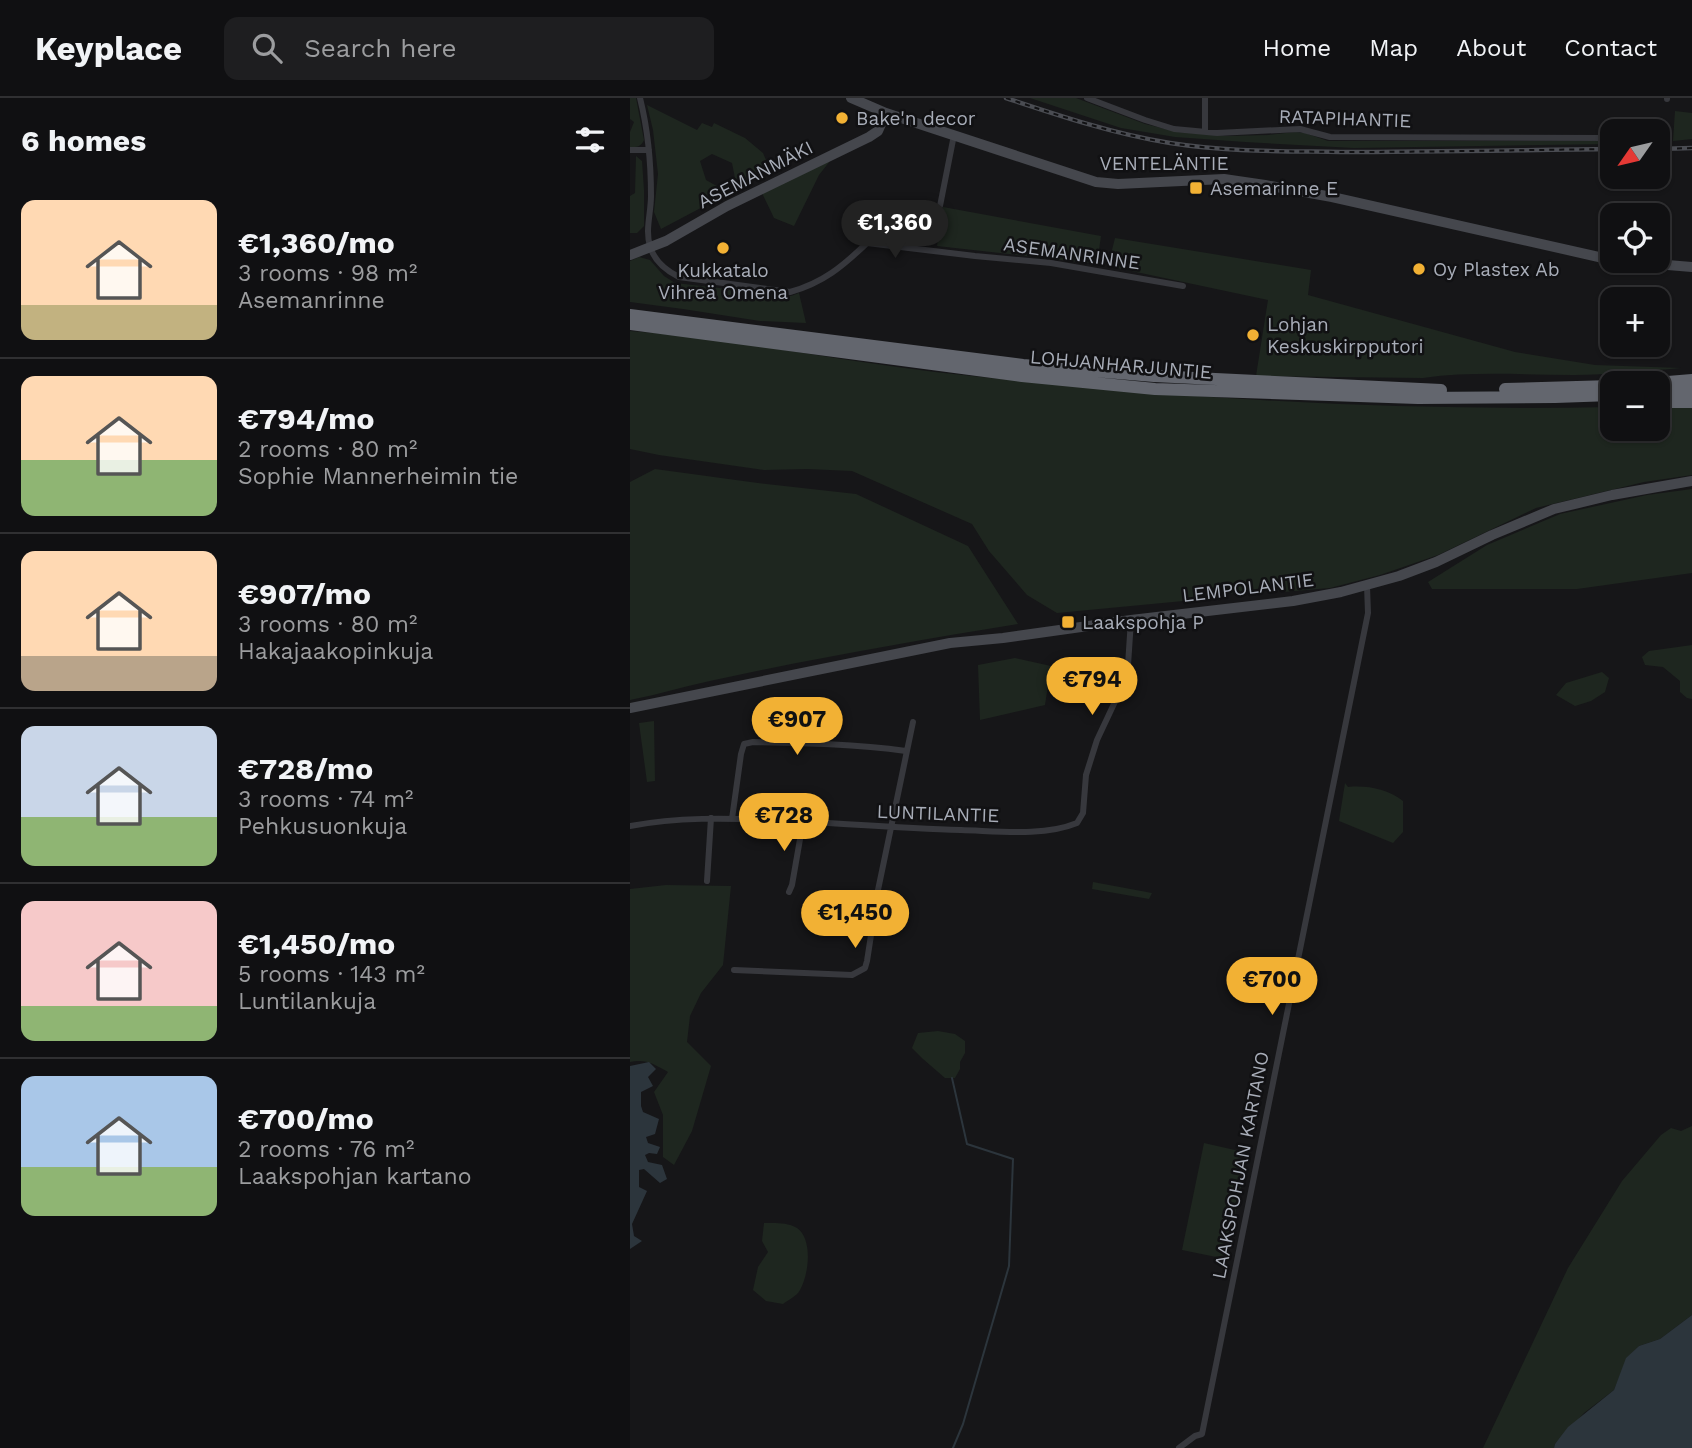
<!DOCTYPE html>
<html lang="en">
<head>
<meta charset="utf-8">
<style>
  :root { --surface:#101012; --page:#1e1e20; --text:#f1f3f6; --muted:#9c9d9f; --line:#303032; --accent:#f2b134 }
  body { margin:0; font-family:"Work Sans",sans-serif; background:var(--page); color:var(--text); height:100vh; display:flex; flex-direction:column; font-size:26px; white-space:nowrap }
  * { box-sizing:border-box; margin:0 }
  p { font-size:23px; color:var(--muted) }
  .icon { flex:none; width:38px; height:38px; fill:none; stroke:currentColor; stroke-width:2; stroke-linecap:round; stroke-linejoin:round }
  .map { position:relative; flex:1; overflow:hidden }
  .side { display:flex; flex-direction:column; background:var(--surface); width:630px }
  .side>* { flex:none }
  .needle { width:46px; rotate:236deg }
  .controls { position:absolute; left:970px; top:21px; display:grid; gap:14px }
  .controls a { display:grid; place-items:center; width:70px; height:70px; border-radius:14px; background:var(--surface); box-shadow:0 2px 5px #0004,0 0 0 2px var(--line); font-size:35px }
  .price { position:absolute; translate:-50% -60px; padding:0 16px; border-radius:24px; background:var(--accent); color:#111; font-size:23px; line-height:46px; filter:drop-shadow(0 2px 4px #0008) }
  .price::after { content:''; position:absolute; left:50%; top:42px; width:21px; height:16px; margin-left:-10px; background:inherit; clip-path:polygon(0 0,100% 0,50% 100%) }
  .price.on { background:#222; color:#fff }
  ul { padding:0; list-style:none }
  li { display:flex; align-items:center; gap:21px; height:175px; padding:0 21px }
  li+li { border-top:2px solid var(--line) }
  li span { display:grid; place-items:center; flex:none; width:196px; height:140px; border-radius:14px; color:#555 }
  li>.icon { margin-inline-start:auto }
  span .icon { width:84px; height:84px; fill:#fffc; stroke-width:1 }
  li b { font-size:30px }
  h2 { display:flex; justify-content:space-between; align-items:center; height:84px; padding:0 21px; font-size:30px }
  header { display:flex; align-items:center; gap:42px; box-sizing:border-box; height:98px; padding:0 35px; background:var(--surface); border-bottom:2px solid var(--line) }
  header strong { font-size:33px }
  nav { display:flex; gap:38px; margin-inline-start:auto; font-size:24px }
  .search { width:490px; height:63px; background:var(--page); display:flex; align-items:center; gap:18px; box-sizing:border-box; padding:0 24px; border-radius:14px; color:var(--muted); font-size:26px }
  main { display:flex; flex:1; min-height:0 }
  .map>svg:first-child { display:block }
  .green { fill:#1e261f }
  .water { fill:#2c353c }
  .lines { fill:none; stroke-linecap:round; stroke-linejoin:round }
  .stream { stroke:#2c353c; stroke-width:2 }
  .street { stroke:#37383d; stroke-width:6 }
  .secondary { stroke:#45474d; stroke-width:10 }
  .highway { stroke:#63666e; stroke-width:12 }
  .rail-casing { stroke:#4a4c52; stroke-width:4.5 }
  .rail { stroke:#111113; stroke-width:2; stroke-dasharray:5; stroke-linecap:butt }
  .poi-dot { fill:#f2b134; stroke:#111113; stroke-width:2.5 }
  .labels { text-anchor:middle; stroke-width:5; stroke-linejoin:round; paint-order:stroke }
  .poi-label { font-size:19px; fill:#a8adb8; stroke:#111113; text-anchor:start }
  .street-label { font-size:19px; fill:#a8adb8; stroke:#111113 }
</style>
</head>
<body>
<header>
<strong>Keyplace</strong>
<div class="search"><svg class="icon" aria-label="search" viewBox="0 0 24 24"><circle cx="10" cy="10" r="6"/><path d="M15 15l6 6"/></svg>Search here</div>
<nav><a>Home</a><a>Map</a><a>About</a><a>Contact</a></nav>
</header>
<main>
<section class="side">
<h2>6 homes<svg class="icon" aria-label="filters" viewBox="0 0 24 24"><path d="M4 7h16M4 17h16"/><circle cx="9" cy="7" r="2"/><circle cx="15" cy="17" r="2"/></svg></h2>
<ul>
<li><span style="background:linear-gradient(#ffd9b3 75%,#c2b280 0)"><svg class="icon" aria-label="home" viewBox="0 0 24 24"><path d="M3 11l9-7 9 7M6 9v11h12V9"/></svg></span><div><b>€1,360/mo</b><p>3 rooms · 98 m²</p><p>Asemanrinne</p></div></li>
<li><span style="background:linear-gradient(#ffd9b3 60%,#8fb573 0)"><svg class="icon" aria-label="home" viewBox="0 0 24 24"><path d="M3 11l9-7 9 7M6 9v11h12V9"/></svg></span><div><b>€794/mo</b><p>2 rooms · 80 m²</p><p>Sophie Mannerheimin tie</p></div></li>
<li><span style="background:linear-gradient(#ffd9b3 75%,#b9a48a 0)"><svg class="icon" aria-label="home" viewBox="0 0 24 24"><path d="M3 11l9-7 9 7M6 9v11h12V9"/></svg></span><div><b>€907/mo</b><p>3 rooms · 80 m²</p><p>Hakajaakopinkuja</p></div></li>
<li><span style="background:linear-gradient(#c9d6e8 65%,#8fb573 0)"><svg class="icon" aria-label="home" viewBox="0 0 24 24"><path d="M3 11l9-7 9 7M6 9v11h12V9"/></svg></span><div><b>€728/mo</b><p>3 rooms · 74 m²</p><p>Pehkusuonkuja</p></div></li>
<li><span style="background:linear-gradient(#f6c9c9 75%,#8fb573 0)"><svg class="icon" aria-label="home" viewBox="0 0 24 24"><path d="M3 11l9-7 9 7M6 9v11h12V9"/></svg></span><div><b>€1,450/mo</b><p>5 rooms · 143 m²</p><p>Luntilankuja</p></div></li>
<li><span style="background:linear-gradient(#a9c7e8 65%,#8fb573 0)"><svg class="icon" aria-label="home" viewBox="0 0 24 24"><path d="M3 11l9-7 9 7M6 9v11h12V9"/></svg></span><div><b>€700/mo</b><p>2 rooms · 76 m²</p><p>Laakspohjan kartano</p></div></li>
</ul>
</section>
<div class="map">
<svg width="1062" height="1350" viewBox="0 0 1062 1350">
  <rect width="100%" height="100%" fill="#161618"/>
  <path class="green" d="M 0,0 L 6,0 L 14,42 C 11,49 7,49 0,49 L 0,34 L 4,24 L 0,21 Z
    M 400,0 L 446,0 L 515,26 L 548,34 L 597,38 L 638,37 L 665,34 L 675,35 L 698,43 L 978,43 L 982,41 L 982,46 L 724,50 L 615,44 L 545,39 L 491,30 Z
    M 17,7 L 67,32 L 72,25 L 82,29 L 84,25 L 115,40 L 133,55 L 141,74 L 115,87 L 105,80 L 102,65 L 82,56 L 70,63 L 76,82 L 99,95 L 31,131 L 24,114 L 28,76 L 23,32 Z
    M 1045,13 L 1062,15 L 1062,41 L 1043,43 Z
    M 6,58 L 12,63 L 14,92 L 14,128 L 7,135 L 0,135 L 0,98 L 5,95 Z
    M 200,63 L 189,77 L 164,128 L 144,120 L 132,95 Z
    M 313,109 L 471,138 L 467,166 L 307,148 Z
    M 485,140 L 681,172 L 678,197 L 885,254 L 965,267 L 1051,270 C 1015,273 979,277 944,277 C 894,277 843,273 793,280 L 626,278 L 638,202 L 478,168 Z
    M 9,159 L 20,162 L 34,178 L 45,185 L 161,198 L 169,195 L 176,225 L 130,223 L 53,211 L 0,204 L 0,163 Z
    M 0,233 C 35,236 70,239 105,245 C 172,254 238,266 305,274 C 529,299 755,314 982,309 L 982,331 L 1027,331 L 1027,308 L 1062,308 L 1062,377 L 1014,384 L 906,410 L 808,457 L 750,477 L 700,490 L 653,494 L 640,489 L 564,502 L 427,515 L 397,497 L 359,453 L 342,426 L 222,373 L 177,371 L 134,372 L 29,357 L 0,351 Z
    M 25,371 L 128,385 L 226,396 L 338,448 L 388,526 C 290,542 191,559 94,580 C 62,586 31,596 0,602 L 0,384 Z
    M 1062,391 L 1062,475 L 947,491 L 802,491 L 798,484 L 857,447 L 930,416 L 1017,397 Z
    M 1062,547 L 1062,601 L 1057,600 L 1050,594 L 1050,583 L 1033,569 L 1015,567 L 1012,559 L 1019,553 Z
    M 385,560 L 421,568 L 415,607 L 350,622 L 348,567 Z
    M 972,574 L 979,580 L 975,594 L 961,603 L 945,608 L 926,597 L 936,585 Z
    M 24,623 L 25,683 L 17,684 L 9,625 Z
    M 715,685 L 718,689 C 737,687 758,691 773,703 L 773,734 L 763,745 L 709,723 Z
    M 463,784 L 522,795 L 519,801 L 462,791 Z
    M 36,787 L 101,788 L 93,867 L 71,895 L 60,918 L 57,944 L 81,968 L 62,1033 L 44,1067 L 33,1059 L 33,1017 L 24,994 L 38,974 C 23,966 17,961 0,964 L 0,791 Z
    M 308,933 L 325,936 L 335,943 L 335,955 L 330,964 L 330,971 L 325,980 L 315,980 L 293,961 L 282,950 L 288,935 Z
    M 1062,1028 L 1062,1217 L 1030,1241 L 1009,1248 L 997,1260 L 984,1292 L 954,1315 L 925,1346 L 924,1350 L 853,1350 L 938,1170 L 992,1083 L 1031,1037 L 1041,1030 L 1051,1033 Z
    M 574,1045 L 618,1055 L 596,1161 L 552,1152 Z
    M 134,1125 C 144,1125 157,1124 167,1130 C 183,1141 179,1176 170,1192 C 167,1198 158,1202 153,1206 L 136,1203 L 123,1192 L 128,1169 L 138,1154 L 132,1143 Z"/>
  <path class="water" d="M 19,964 L 26,971 L 18,979 L 23,988 L 11,994 L 11,1008 L 13,1014 L 29,1021 L 25,1036 L 16,1039 L 18,1045 L 30,1049 L 27,1056 L 19,1055 L 15,1057 L 18,1064 L 32,1067 L 37,1081 L 30,1085 L 14,1071 L 9,1072 L 9,1089 L 17,1093 L 2,1126 L 4,1138 L 12,1143 L 0,1151 L 0,968 Z
    M 1062,1217 L 1062,1350 L 924,1350 L 925,1346 L 938,1329 L 984,1292 L 996,1260 L 1009,1248 L 1030,1241 Z"/>
  <g class="lines">
    <path class="stream" d="M 322,980 L 337,1046 L 383,1061 L 379,1168 L 333,1326 L 323,1350"/>
    <path class="street" d="M 10,0 C 18,32 21,66 21,98 C 21,115 15,132 20,148 C 24,163 35,172 49,179 L 160,194 C 193,185 213,168 237,145 L 345,158 L 421,165 L 553,188
      M 457,0 L 515,22 L 544,31 L 587,35 L 670,31 L 700,39 L 978,40
      M 575,0 L 575,34
      M 1037,0 L 1037,1
      M 0,52 L 19,52
      M 310,108 L 324,37
      M 102,721 L 111,656 L 114,646 L 123,644 C 174,645 226,646 276,653
      M 0,728 C 48,719 95,720 144,722 C 206,725 268,730 331,732 C 367,733 413,739 447,725 L 453,715 L 456,677 L 467,642 L 490,593 L 498,567 L 501,522
      M 77,783 L 81,720
      M 159,794 L 162,787 L 173,724
      M 104,872 L 222,877 L 235,870 L 237,863 L 248,792 L 283,624
      M 549,1350 L 565,1338 L 572,1336 L 738,515 L 737,488"/>
    <path class="secondary" d="M 221,0 L 256,15 L 466,84 L 488,86 L 594,81 L 635,87 L 702,99 L 982,162
      M 0,157 L 36,143 L 97,108 L 239,39 L 248,33 L 256,15
      M 989,163 L 1062,169
      M 0,610 L 320,545 L 373,540 L 501,522 L 663,503 L 711,494 L 769,478 L 806,464 L 862,437 L 924,411 L 982,397 L 1062,383"/>
    <path class="highway" d="M 0,217 L 393,267 L 524,278 L 811,292
      M 0,226 L 392,278 L 525,291 L 788,300 L 925,299 L 982,297
      M 1026,285 L 1062,282
      M 875,291 L 982,288
      M 1027,295 L 1062,292
      M 1027,304 L 1062,304"/>
    <defs>
      <path id="rail" d="M 376,0 C 430,18 484,36 540,45 C 597,54 653,53 710,54 C 801,54 891,52 982,51
        M 1027,51 L 1062,50"/>
    </defs>
    <use href="#rail" class="rail-casing"/>
    <use href="#rail" class="rail"/>
  </g>
  <g class="poi-dot">
    <circle cx="212" cy="20" r="7"/>
    <rect x="559" y="83" width="14" height="14" rx="3.5"/>
    <circle cx="93" cy="150" r="7"/>
    <circle cx="789" cy="171" r="7"/>
    <circle cx="623" cy="237" r="7"/>
    <rect x="431" y="517" width="14" height="14" rx="3.5"/>
  </g>
  <g class="labels">
    <g class="poi-label">
      <text x="226" y="27">Bake'n decor</text>
      <text x="580" y="97">Asemarinne E</text>
      <text x="803" y="178">Oy Plastex Ab</text>
      <text x="93" y="179" text-anchor="middle">Kukkatalo<tspan x="93" dy="22">Vihreä Omena</tspan></text>
      <text x="637" y="233">Lohjan<tspan x="637" dy="22">Keskuskirpputori</tspan></text>
      <text x="452" y="531">Laakspohja P</text>
    </g>
    <g class="street-label">
      <text transform="translate(715 20) rotate(2)" y="7">RATAPIHANTIE</text>
      <text x="534" y="72">VENTELÄNTIE</text>
      <text transform="translate(125 76) rotate(-27)" y="7">ASEMANMÄKI</text>
      <text transform="translate(442 155) rotate(8)" y="7">ASEMANRINNE</text>
      <text transform="translate(491 266) rotate(5)" y="7">LOHJANHARJUNTIE</text>
      <text transform="translate(618 489) rotate(-7)" y="7">LEMPOLANTIE</text>
      <text transform="translate(308 715) rotate(2)" y="7">LUNTILANTIE</text>
      <text transform="translate(610 1067) rotate(-79)" y="7">LAAKSPOHJAN KARTANO</text>
    </g>
  </g>
</svg>
<div class="controls">
<a><svg class="needle" viewBox="-14 -14 28 28"><path d="M0-13l5 13h-10z" fill="#e53935"/><path d="M0 13l5-13h-10z" fill="#9c9d9f"/></svg></a>
<a><svg class="icon" aria-label="locate" viewBox="0 0 24 24"><circle cx="12" cy="12" r="6"/><path d="M12 2v4M12 18v4M2 12h4M18 12h4"/></svg></a>
<a>+</a>
<a>−</a>
</div>
<b class="price on" style="left:265px;top:162px">€1,360</b>
<b class="price" style="left:462px;top:619px">€794</b>
<b class="price" style="left:167px;top:659px">€907</b>
<b class="price" style="left:154px;top:755px">€728</b>
<b class="price" style="left:225px;top:852px">€1,450</b>
<b class="price" style="left:642px;top:919px">€700</b>
</div>
</main>
</body>
</html>
